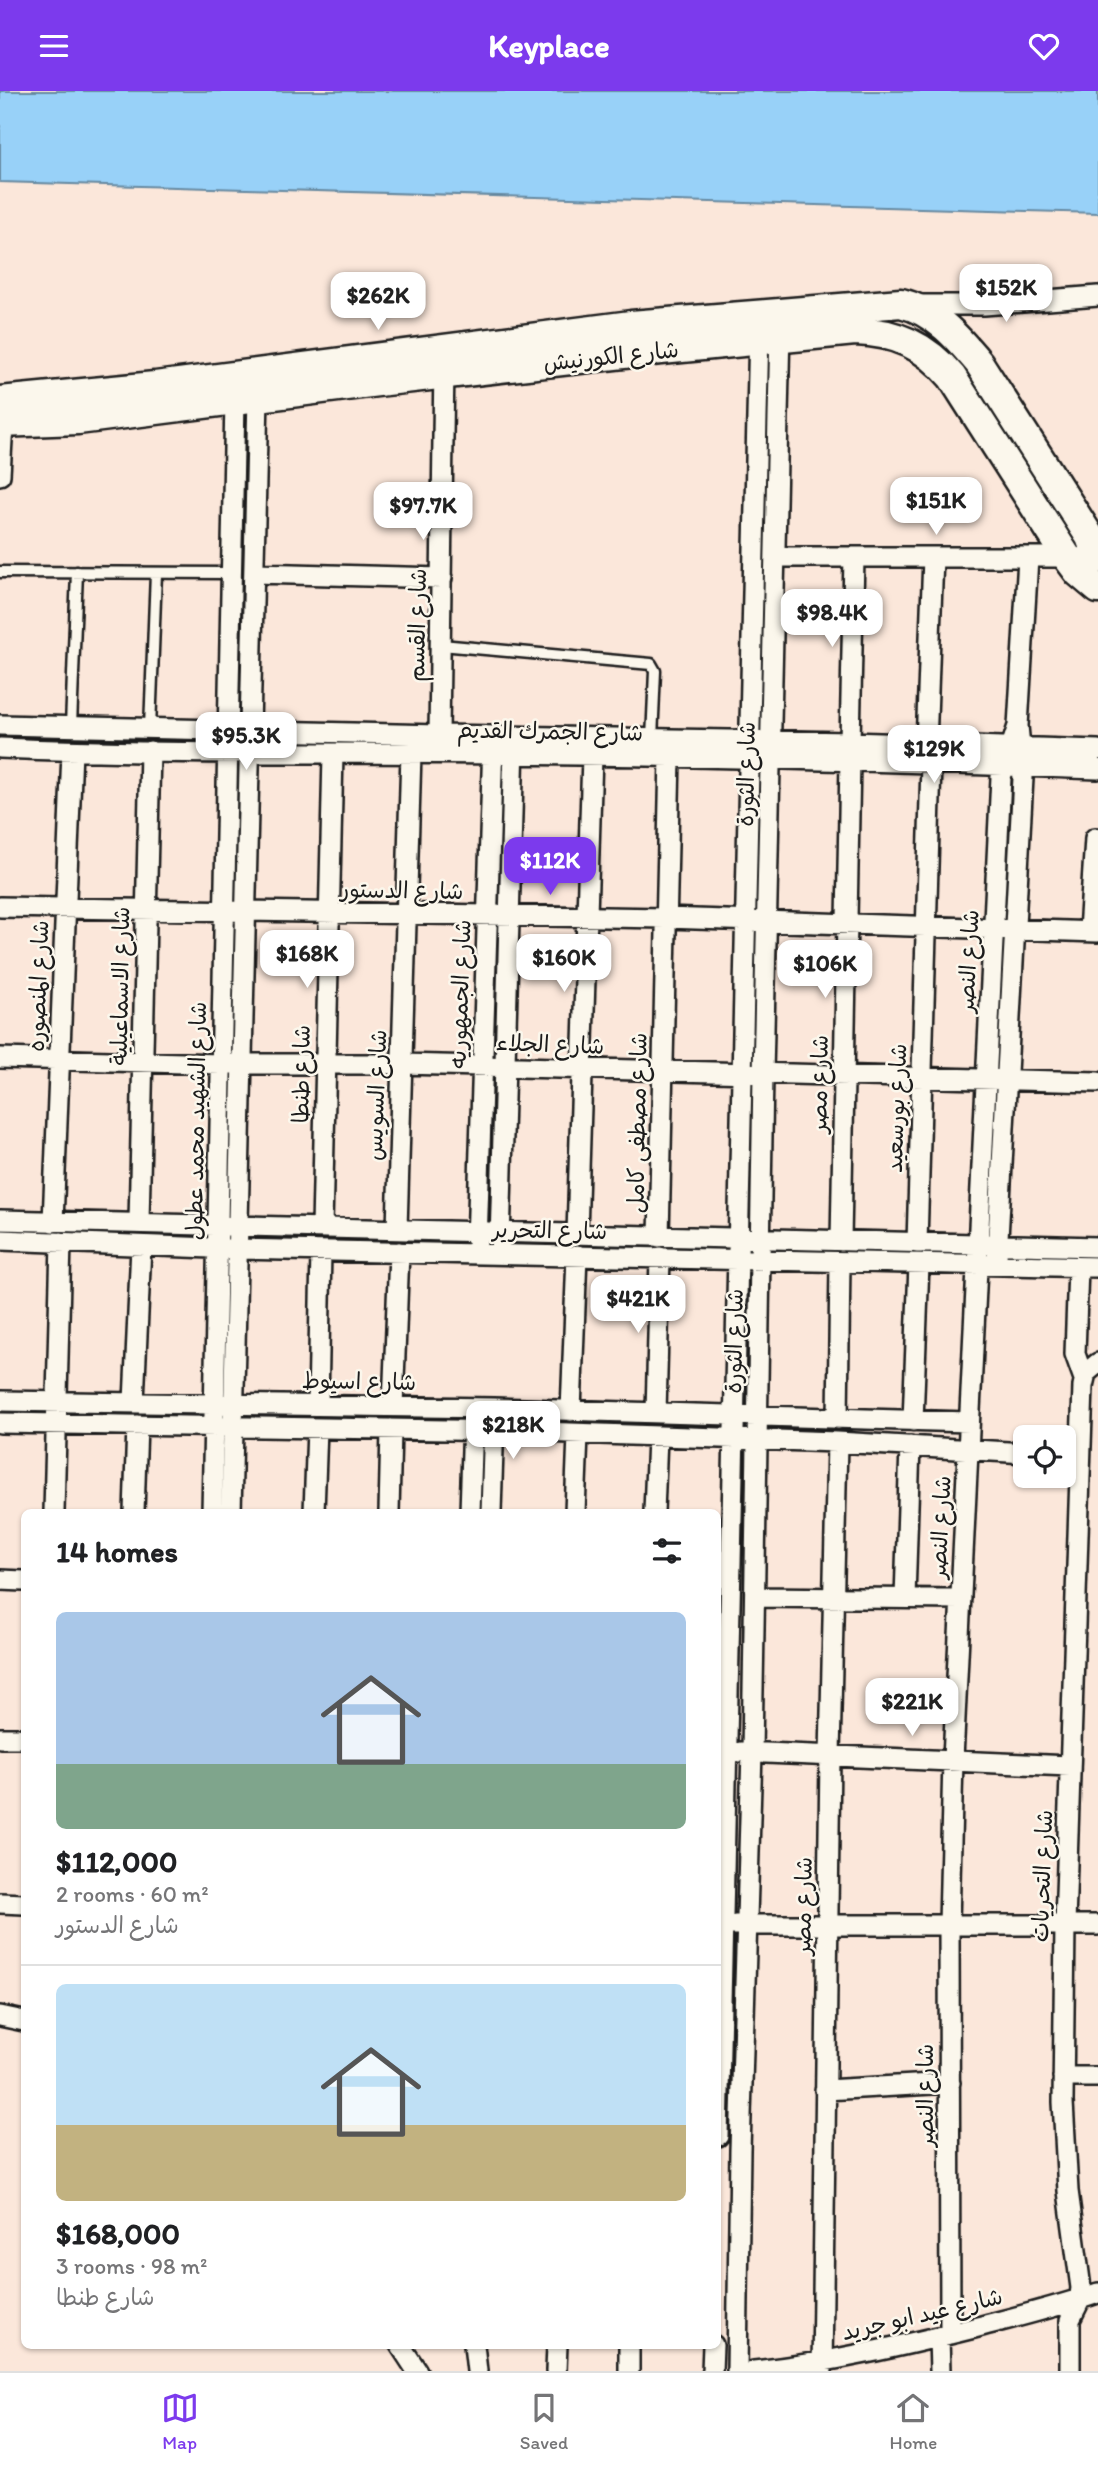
<!DOCTYPE html>
<html lang="en">
<head>
<meta charset="utf-8">
<style>
  :root { --surface:#fff; --page:#f2f2f2; --text:#202124; --muted:#757577; --line:#e0e0e0; --accent:#7c3aed }
  body { margin:0; font-family:Itim,"Playpen Sans Arabic",sans-serif; background:var(--page); color:var(--text); height:100vh; display:flex; flex-direction:column; font-size:26px; white-space:nowrap }
  * { box-sizing:border-box; margin:0 }
  p { font-size:23px; color:var(--muted) }
  .icon { flex:none; width:38px; height:38px; fill:none; stroke:currentColor; stroke-width:2; stroke-linecap:round; stroke-linejoin:round }
  .map { position:relative; flex:1; overflow:hidden }
  .side { position:absolute; left:21px; top:1418px; width:700px; height:840px; display:flex; flex-direction:column; background:var(--surface); border-radius:10px; box-shadow:0 2px 5px #0004 }
  .side>* { flex:none }
  .tools { position:absolute; left:1013px; top:1334px; display:grid; gap:14px }
  .tools a { display:grid; place-items:center; width:63px; height:63px; border-radius:10px; background:var(--surface); box-shadow:0 2px 5px #0004; font-size:35px }
  .price { position:absolute; translate:-50% -60px; padding:0 16px; border-radius:14px; background:#fff; color:#222; font-size:23px; line-height:46px; filter:drop-shadow(0 2px 4px #0008) }
  .price::after { content:''; position:absolute; left:50%; top:42px; width:21px; height:16px; margin-left:-10px; background:inherit; clip-path:polygon(0 0,100% 0,50% 100%) }
  .price.selected { background:var(--accent); color:#fff }
  ul { padding:0; list-style:none }
  li { display:grid; align-content:center; gap:14px; height:371px; padding:0 35px }
  li+li { border-top:2px solid var(--line) }
  li span { display:grid; place-items:center; height:217px; border-radius:10px; color:#555 }
  li>.icon { margin-inline-start:auto }
  span .icon { width:126px; height:126px; fill:#fffc; stroke-width:1 }
  li b { font-size:30px }
  h2 { display:flex; justify-content:space-between; align-items:center; height:84px; padding:0 35px; font-size:30px }
  header { display:flex; justify-content:space-between; align-items:center; height:91px; padding:0 35px; background:var(--accent); color:#fff; font-size:32px; font-weight:700 }
  .tabs { display:flex; justify-content:space-around; align-items:center; height:98px; border-top:2px solid var(--line); background:var(--surface); font-size:19px; color:var(--muted) }
  .tabs a { display:grid; justify-items:center; gap:4px }
  .tabs .selected { color:var(--accent) }
  .map>svg:first-child { display:block }
  .water { fill:#98d1f8; stroke:#6689a0; stroke-width:2 }
  .lines { fill:none; stroke-linecap:round; stroke-linejoin:round }
  .lane-casing { stroke:#1c1c1c; stroke-width:15 }
  .street-casing { stroke:#1c1c1c; stroke-width:24 }
  .secondary-casing { stroke:#1c1c1c; stroke-width:33 }
  .lane { stroke:#fbf7ec; stroke-width:10 }
  .street { stroke:#fbf7ec; stroke-width:19 }
  .secondary { stroke:#fbf7ec; stroke-width:28 }
  .labels { text-anchor:middle; stroke-width:5; stroke-linejoin:round; paint-order:stroke }
  .street-label { font-size:23px; fill:#1c1c1c; stroke:#fbf7ec }
</style>
</head>
<body>
<header><svg class="icon" aria-label="menu" viewBox="0 0 24 24"><path d="M4 6h16M4 12h16M4 18h16"/></svg>Keyplace<svg class="icon" aria-label="heart" viewBox="0 0 24 24"><path d="M12 20l-8-8c-3-5 5-10 8-4 3-6 11-1 8 4z"/></svg></header>
<div class="map">
<svg width="1098" height="2280" viewBox="0 0 1098 2280">
  <rect width="100%" height="100%" fill="#fbe7da"/>
  <filter id="ink" filterUnits="userSpaceOnUse"><feTurbulence type="fractalNoise" baseFrequency=".0143" numOctaves="2"/><feDisplacementMap in="SourceGraphic" scale="14" xChannelSelector="R" yChannelSelector="G"/><feConvolveMatrix kernelMatrix="1 2 1 2 8 2 1 2 1" color-interpolation-filters="sRGB"/></filter>
  <g filter="url(#ink)">
    <path class="water" d="M 0,0 L 1098,0 L 1098,122 L 0,91 Z"/>
    <g class="lines">
      <defs>
        <path id="lane" d="M 0,481 L 232,482
          M 441,554 L 651,573 L 655,580 L 652,648
          M 71,635 L 77,481
          M 150,637 L 156,482"/>
        <path id="street" d="M 916,214 L 984,214 L 1098,205
          M 0,384 L 3,332
          M 775,466 L 1075,466
          M 255,482 L 442,487
          M 0,634 L 439,644 L 850,651 L 1098,659
          M 439,644 L 444,272
          M 850,651 L 854,466
          M 926,654 L 933,466
          M 0,657 C 164,664 328,661 491,663 C 693,665 896,670 1098,678
          M 0,816 L 665,827 L 1098,841
          M 1089,840 L 1095,747
          M 0,967 L 221,973 L 402,973 L 1098,991
          M 0,1129 L 1098,1156
          M 53,1131 L 72,660
          M 139,1131 L 150,660
          M 322,1136 L 333,663
          M 397,1138 L 411,662
          M 577,1143 L 592,665
          M 659,1146 L 670,666
          M 0,1149 L 238,1158 L 1098,1176
          M 841,1150 L 850,669
          M 500,1151 L 514,652
          M 477,1152 L 493,650
          M 917,1152 L 931,673
          M 997,1166 L 1023,687 L 1018,635 L 1028,467
          M 1078,1176 L 1075,1263 L 1084,1288
          M 0,1310 L 494,1317 L 969,1331
          M 134,1311 L 141,1155
          M 318,1314 L 321,1160
          M 393,1315 L 399,1161
          M 571,1320 L 577,1164
          M 656,1322 L 660,1166
          M 838,1328 L 840,1171
          M 913,1330 L 919,1173
          M 0,1332 L 510,1340 L 837,1351 L 1026,1362
          M 54,1421 L 61,1151
          M 134,1421 L 137,1334
          M 212,1421 L 235,309
          M 231,1421 L 258,306
          M 314,1421 L 317,1337
          M 389,1421 L 391,1338
          M 470,1421 L 473,1328
          M 491,1421 L 494,1328
          M 575,1421 L 578,1343
          M 654,1421 L 657,1346
          M 0,1489 L 24,1490
          M 755,1506 L 961,1508
          M 905,1507 L 910,1355
          M 0,1647 L 24,1647
          M 740,1661 L 1070,1675
          M 0,1812 L 24,1813
          M 735,1834 L 1098,1834
          M 0,1925 L 24,1930
          M 1063,1986 L 1098,1986
          M 825,1999 L 950,1992
          M 718,2045 L 759,237
          M 950,2243 L 949,1834 L 953,1668 L 1001,686 L 1018,635
          M 939,2246 L 940,2280
          M 400,2254 L 417,2280
          M 474,2254 L 477,2280
          M 556,2280 L 557,2254
          M 629,2280 L 629,2254
          M 712,2280 L 713,2254
          M 737,2280 L 740,2059 L 752,1661 L 763,983 L 780,238
          M 754,2280 C 829,2272 902,2255 974,2237 C 1016,2226 1057,2216 1098,2202
          M 822,2280 L 830,1665 L 837,1351
          M 1070,2280 L 1070,2229 L 1079,2211 L 1081,2197 L 1068,2100 L 1063,2011 L 1065,1833 L 1083,1295 L 1086,1282 L 1098,1272"/>
        <path id="secondary" d="M 0,310 L 155,295 L 631,234 L 901,212 C 935,220 958,247 979,272 L 1090,446 L 1098,468
          M 0,332 L 78,329 L 378,291 L 641,261 L 855,240 C 896,241 926,255 952,286 L 1067,466 L 1079,482 L 1098,498"/>
      </defs>
      <use href="#lane" class="lane-casing"/>
      <use href="#street" class="street-casing"/>
      <use href="#secondary" class="secondary-casing"/>
      <use href="#lane" class="lane"/>
      <use href="#street" class="street"/>
      <use href="#secondary" class="secondary"/>
    </g>
  </g>
  <g class="labels">
    <g class="street-label">
      <text transform="translate(611 265) rotate(-6)" y="8">شارع الكورنيش</text>
      <text transform="translate(417 534) rotate(-89)" y="8">شارع القسم</text>
      <text transform="translate(550 640) rotate(1)" y="8">شارع الجمرك القديم</text>
      <text transform="translate(746 683) rotate(-89)" y="8">شارع الثورة</text>
      <text transform="translate(402 799) rotate(1)" y="8">شارع الدستور</text>
      <text transform="translate(968 870) rotate(-87)" y="8">شارع النصر</text>
      <text transform="translate(38 895) rotate(-88)" y="8">شارع المنصوره</text>
      <text transform="translate(120 895) rotate(-89)" y="8">شارع الاسماعيلية</text>
      <text transform="translate(460 903) rotate(-88)" y="8">شارع الجمهوريه</text>
      <text transform="translate(550 953) rotate(2)" y="8">شارع الجلاء</text>
      <text transform="translate(301 983) rotate(-89)" y="8">شارع طنطا</text>
      <text transform="translate(819 993) rotate(-89)" y="8">شارع مصر</text>
      <text transform="translate(376 1004) rotate(-88)" y="8">شارع السويس</text>
      <text transform="translate(896 1017) rotate(-88)" y="8">شارع بورسعيد</text>
      <text transform="translate(196 1030) rotate(-89)" y="8">شارع الشهيد محمد عطول</text>
      <text transform="translate(637 1032) rotate(-89)" y="8">شارع مصطفى كامل</text>
      <text transform="translate(550 1139) rotate(1)" y="8">شارع التحرير</text>
      <text transform="translate(734 1250) rotate(-89)" y="8">شارع الثورة</text>
      <text transform="translate(359 1290) rotate(1)" y="8">شارع اسيوط</text>
      <text transform="translate(940 1436) rotate(-87)" y="8">شارع النصر</text>
      <text transform="translate(1042 1785) rotate(-88)" y="8">شارع التحريات</text>
      <text transform="translate(803 1815) rotate(-89)" y="8">شارع مصر</text>
      <text transform="translate(925 2004) rotate(-90)" y="8">شارع النصر</text>
      <text transform="translate(922 2223) rotate(-13)" y="8">شارع عيد ابو جريد</text>
    </g>
  </g>
</svg>
<div class="tools">
<a><svg class="icon" aria-label="locate" viewBox="0 0 24 24"><circle cx="12" cy="12" r="6"/><path d="M12 2v4M12 18v4M2 12h4M18 12h4"/></svg></a>
</div>
<b class="price" style="left:1006px;top:233px">$152K</b>
<b class="price" style="left:378px;top:241px">$262K</b>
<b class="price" style="left:936px;top:446px">$151K</b>
<b class="price" style="left:423px;top:451px">$97.7K</b>
<b class="price" style="left:832px;top:558px">$98.4K</b>
<b class="price" style="left:246px;top:681px">$95.3K</b>
<b class="price" style="left:934px;top:694px">$129K</b>
<b class="price selected" style="left:550px;top:806px">$112K</b>
<b class="price" style="left:307px;top:899px">$168K</b>
<b class="price" style="left:564px;top:903px">$160K</b>
<b class="price" style="left:825px;top:909px">$106K</b>
<b class="price" style="left:638px;top:1244px">$421K</b>
<b class="price" style="left:513px;top:1370px">$218K</b>
<b class="price" style="left:912px;top:1647px">$221K</b>
<section class="side">
<h2>14 homes<svg class="icon" aria-label="filters" viewBox="0 0 24 24"><path d="M4 7h16M4 17h16"/><circle cx="9" cy="7" r="2"/><circle cx="15" cy="17" r="2"/></svg></h2>
<ul>
<li><span style="background:linear-gradient(#a9c7e8 70%,#7fa58c 0)"><svg class="icon" aria-label="home" viewBox="0 0 24 24"><path d="M3 11l9-7 9 7M6 9v11h12V9"/></svg></span><div><b>$112,000</b><p>2 rooms · 60 m²</p><p>شارع الدستور</p></div></li>
<li><span style="background:linear-gradient(#bfe0f5 65%,#c2b280 0)"><svg class="icon" aria-label="home" viewBox="0 0 24 24"><path d="M3 11l9-7 9 7M6 9v11h12V9"/></svg></span><div><b>$168,000</b><p>3 rooms · 98 m²</p><p>شارع طنطا</p></div></li>
</ul>
</section>
</div>
<nav class="tabs">
<a class="selected"><svg class="icon" aria-label="map" viewBox="0 0 24 24"><path d="M3 6l6-2 6 2 6-2v14l-6 2-6-2-6 2zM9 4v14M15 6v14"/></svg>Map</a>
<a><svg class="icon" aria-label="saved" viewBox="0 0 24 24"><path d="M7 4h10v16l-5-4-5 4z"/></svg>Saved</a>
<a><svg class="icon" aria-label="home" viewBox="0 0 24 24"><path d="M3 11l9-7 9 7M6 9v11h12V9"/></svg>Home</a>
</nav>
</body>
</html>
